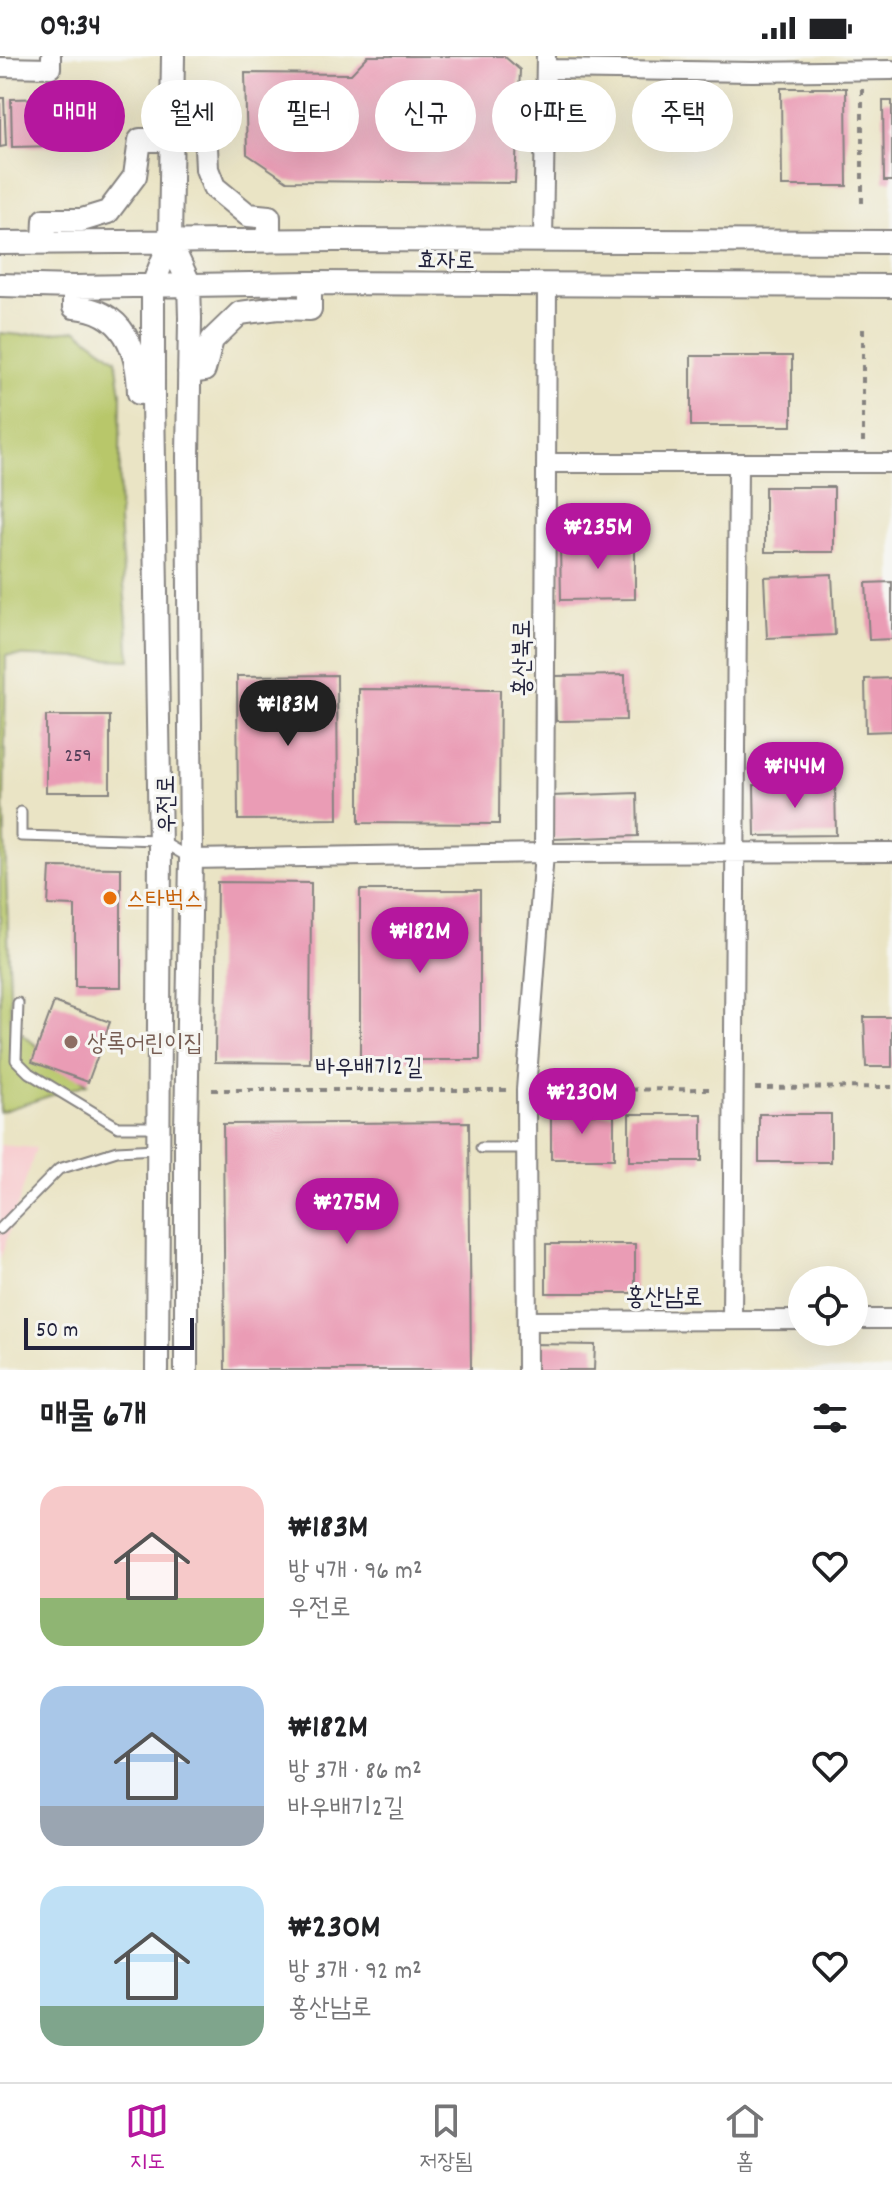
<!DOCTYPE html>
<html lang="ko">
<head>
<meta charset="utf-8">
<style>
  :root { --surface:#fff; --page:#f2f2f2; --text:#202124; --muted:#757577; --line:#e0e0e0; --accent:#b5179e }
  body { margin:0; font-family:Dekko,"Poor Story",sans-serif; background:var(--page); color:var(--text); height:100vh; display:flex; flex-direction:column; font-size:30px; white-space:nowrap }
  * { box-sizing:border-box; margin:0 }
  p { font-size:26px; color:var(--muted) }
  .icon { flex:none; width:44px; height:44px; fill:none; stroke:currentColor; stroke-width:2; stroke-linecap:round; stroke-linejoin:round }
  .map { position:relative; height:1314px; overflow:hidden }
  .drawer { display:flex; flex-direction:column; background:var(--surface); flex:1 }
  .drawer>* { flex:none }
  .banner { position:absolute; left:24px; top:24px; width:844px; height:72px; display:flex; gap:16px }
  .fabs { position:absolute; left:788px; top:1210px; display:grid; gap:16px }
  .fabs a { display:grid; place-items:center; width:80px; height:80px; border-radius:50%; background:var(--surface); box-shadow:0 8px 32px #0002; font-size:40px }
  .scale { position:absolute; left:24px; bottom:20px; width:170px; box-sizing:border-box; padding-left:8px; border:4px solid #22223b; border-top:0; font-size:22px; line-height:28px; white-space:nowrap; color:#22223b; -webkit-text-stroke:6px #f6f6f2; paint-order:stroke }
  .price { position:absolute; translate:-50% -68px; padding:0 18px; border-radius:28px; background:var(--accent); color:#fff; font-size:26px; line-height:52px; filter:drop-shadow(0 2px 4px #0008) }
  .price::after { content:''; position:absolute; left:50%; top:48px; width:24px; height:18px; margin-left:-12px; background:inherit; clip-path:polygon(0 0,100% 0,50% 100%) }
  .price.current { background:#222; color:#fff }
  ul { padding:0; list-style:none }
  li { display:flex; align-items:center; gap:24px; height:200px; padding:0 40px }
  li span { display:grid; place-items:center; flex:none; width:224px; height:160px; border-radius:24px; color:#555 }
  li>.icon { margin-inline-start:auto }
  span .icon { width:96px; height:96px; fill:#fffc; stroke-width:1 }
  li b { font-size:34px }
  h2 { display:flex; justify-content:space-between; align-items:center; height:96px; padding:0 40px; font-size:34px }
  .chip { padding:0 28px; border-radius:36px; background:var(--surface); box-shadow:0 8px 32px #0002; font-size:28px; line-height:72px }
  .chip.current { background:var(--accent); color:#fff }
  .status { display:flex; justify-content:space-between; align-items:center; height:56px; padding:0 40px; background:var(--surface); direction:ltr }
  .status svg { height:22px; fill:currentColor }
  .menu { display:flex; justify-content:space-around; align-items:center; height:112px; border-top:2px solid var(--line); background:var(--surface); font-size:22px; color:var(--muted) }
  .menu a { display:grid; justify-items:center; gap:4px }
  .menu .current { color:var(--accent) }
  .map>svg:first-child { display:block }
  .built { fill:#f7cfd1 }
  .green { fill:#b8c76a; stroke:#6d7452; stroke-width:2 }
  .building { fill:#ea9cb5 }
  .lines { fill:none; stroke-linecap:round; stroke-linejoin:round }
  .service-casing { stroke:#868380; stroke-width:13 }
  .minor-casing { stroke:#868380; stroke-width:22 }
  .tertiary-casing { stroke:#868380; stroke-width:26 }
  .path { stroke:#868380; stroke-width:4; stroke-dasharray:6 6; stroke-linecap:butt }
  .service { stroke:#fff; stroke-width:9 }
  .minor { stroke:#fff; stroke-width:18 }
  .tertiary { stroke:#fff; stroke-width:22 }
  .food-dot { fill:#e8710a; stroke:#f6f6f2; stroke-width:3 }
  .education-dot { fill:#8d6e63; stroke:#f6f6f2; stroke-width:3 }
  .labels { text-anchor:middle; stroke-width:6; stroke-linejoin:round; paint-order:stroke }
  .number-label { font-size:20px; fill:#54405a }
  .street-label { font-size:24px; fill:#22223b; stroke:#f6f6f2 }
  .food-label { font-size:24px; fill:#c56008; stroke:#f6f6f2; text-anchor:start }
  .education-label { font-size:24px; fill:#785e54; stroke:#f6f6f2; text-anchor:start }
</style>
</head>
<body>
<div class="status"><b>09:34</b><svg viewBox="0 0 49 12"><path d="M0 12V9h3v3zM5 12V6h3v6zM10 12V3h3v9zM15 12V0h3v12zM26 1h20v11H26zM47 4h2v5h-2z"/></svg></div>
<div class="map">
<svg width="892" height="1314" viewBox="0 0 892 1314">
  <rect width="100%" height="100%" fill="#f6f6f2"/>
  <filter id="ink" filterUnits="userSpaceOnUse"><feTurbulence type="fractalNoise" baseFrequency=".0125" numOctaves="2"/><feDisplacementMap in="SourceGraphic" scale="16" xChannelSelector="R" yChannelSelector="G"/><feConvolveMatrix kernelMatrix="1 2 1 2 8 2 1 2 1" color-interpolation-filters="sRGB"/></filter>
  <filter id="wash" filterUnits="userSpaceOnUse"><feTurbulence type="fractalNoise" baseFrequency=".006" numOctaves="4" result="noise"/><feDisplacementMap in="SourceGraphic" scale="32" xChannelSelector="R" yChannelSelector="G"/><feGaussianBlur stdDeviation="1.8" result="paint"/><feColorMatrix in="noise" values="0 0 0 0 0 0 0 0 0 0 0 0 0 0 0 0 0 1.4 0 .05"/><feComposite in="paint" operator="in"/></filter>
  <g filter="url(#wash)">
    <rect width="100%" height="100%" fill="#eae4c5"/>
    <path class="built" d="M 0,1089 L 36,1092 L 0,1204 Z"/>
    <path class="green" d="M 77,274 L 116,303 L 121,337 L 119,466 L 130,604 L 6,599 L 4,751 L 11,970 L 87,1028 L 0,1056 L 0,277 L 21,279 Z"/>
    <g id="blocks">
      <path class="building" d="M 368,0 L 504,0 L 520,14 L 515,127 L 287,125 L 247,98 L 245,17 L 351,18 Z
        M 781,32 L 846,32 L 847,130 L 782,130 Z
        M 0,42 L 4,42 L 6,90 L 0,91 Z
        M 53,42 L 55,90 L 12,91 L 11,43 Z
        M 883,45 L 892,45 L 892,125 L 884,125 Z
        M 691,300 L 792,300 L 792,370 L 691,370 Z
        M 765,431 L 834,431 L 834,496 L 765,496 Z
        M 635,487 L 635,543 L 561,544 L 560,488 Z
        M 832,518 L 835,579 L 767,582 L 764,521 Z
        M 892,526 L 892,583 L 869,584 L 866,527 Z
        M 337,619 L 338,763 L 238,764 L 237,620 Z
        M 625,619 L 626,664 L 556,665 L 555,620 Z
        M 892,622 L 892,675 L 866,676 L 865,623 Z
        M 359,633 L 500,634 L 499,768 L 359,767 Z
        M 46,660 L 110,660 L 110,736 L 46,736 Z
        M 835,728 L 836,779 L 755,780 L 754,729 Z
        M 637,737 L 638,780 L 553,783 L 551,740 Z
        M 50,811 L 121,812 L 121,931 L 75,931 L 75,850 L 48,849 Z
        M 217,826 L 311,827 L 310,1007 L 215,1006 Z
        M 360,834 L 480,834 L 480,1004 L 360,1004 Z
        M 54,946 L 110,966 L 88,1026 L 32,1006 Z
        M 864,961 L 892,961 L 892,1011 L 866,1011 Z
        M 551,1058 L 614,1058 L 614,1103 L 551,1103 Z
        M 629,1058 L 702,1058 L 702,1105 L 629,1105 Z
        M 759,1058 L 831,1058 L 831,1106 L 759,1106 Z
        M 469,1066 L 471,1314 L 225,1314 L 223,1068 Z
        M 546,1188 L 635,1188 L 635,1237 L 546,1237 Z
        M 535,1288 L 595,1289 L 594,1314 L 535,1314 Z"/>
    </g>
  </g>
  <g filter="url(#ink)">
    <use href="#blocks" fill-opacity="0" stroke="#868380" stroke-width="2"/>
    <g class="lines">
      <defs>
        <path id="service" d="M 21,756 L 21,780 L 159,784 L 188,801
          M 18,947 L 16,1004 L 29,1017 L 118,1071 L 156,1071
          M 481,1092 L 526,1092
          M 0,1173 L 59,1113 L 117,1095 L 156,1093"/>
        <path id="minor" d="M 0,11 L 51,12 L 51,0
          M 547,13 L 753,16 L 892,14
          M 543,184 L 546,0
          M 546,407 L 892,407
          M 191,803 L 544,797 L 892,796
          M 854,1263 L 892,1263
          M 732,1264 L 738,407
          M 527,1265 L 802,1264
          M 527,1314 L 526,1034 L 544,797 L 547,230"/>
        <path id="tertiary" d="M 173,68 L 205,68 L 207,113 L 214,131 L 248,159 L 269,161 L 269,185
          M 44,186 L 45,164 L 82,164 L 108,156 L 135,120 L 140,84 L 172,84
          M 170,186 L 189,227 L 190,262 L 188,401 L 191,803 L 186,1074 L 186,1314
          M 0,187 L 336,184 L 892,186
          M 0,229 L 74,231 L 310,227 L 892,230
          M 74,231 L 74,251 C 124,254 138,294 139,337
          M 189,316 L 204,314 L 212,284 L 240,257 L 278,252 L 310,253 L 310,227
          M 157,1314 L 160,793 L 153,343 L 153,229 L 170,186 L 173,0"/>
      </defs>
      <use href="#service" class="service-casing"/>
      <use href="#minor" class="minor-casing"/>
      <use href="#tertiary" class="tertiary-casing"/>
      <path class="path" d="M 862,147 L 862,33
        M 863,273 L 863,386
        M 755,1032 L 892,1031
        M 212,1034 L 506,1034
        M 547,1034 L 714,1033"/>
      <use href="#service" class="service"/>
      <use href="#minor" class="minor"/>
      <use href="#tertiary" class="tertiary"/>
    </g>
  </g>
  <circle class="food-dot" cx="110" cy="842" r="8"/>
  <circle class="education-dot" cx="71" cy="986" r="8"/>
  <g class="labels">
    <g class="number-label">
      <text x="78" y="705">259</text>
    </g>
    <g class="street-label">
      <text transform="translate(446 203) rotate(1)" y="8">효자로</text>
      <text transform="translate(521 602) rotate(-90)" y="8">홍산북로</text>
      <text transform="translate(165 748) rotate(-90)" y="8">우전로</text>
      <text x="369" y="1018">바우배기2길</text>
      <text x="664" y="1248">홍산남로</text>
    </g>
    <g class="food-label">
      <text x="126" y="850">스타벅스</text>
    </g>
    <g class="education-label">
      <text x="87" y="994">상록어린이집</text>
    </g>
  </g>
</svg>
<div class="fabs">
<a><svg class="icon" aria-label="locate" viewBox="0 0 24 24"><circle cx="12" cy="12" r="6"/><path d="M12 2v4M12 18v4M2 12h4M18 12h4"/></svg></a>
</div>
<div class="scale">50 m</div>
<b class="price" style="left:598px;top:515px">₩235M</b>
<b class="price current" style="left:288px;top:692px">₩183M</b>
<b class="price" style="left:795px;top:754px">₩144M</b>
<b class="price" style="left:420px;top:919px">₩182M</b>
<b class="price" style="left:582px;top:1080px">₩230M</b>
<b class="price" style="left:347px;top:1190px">₩275M</b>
<div class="banner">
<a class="chip current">매매</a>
<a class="chip">월세</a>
<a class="chip">필터</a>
<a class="chip">신규</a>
<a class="chip">아파트</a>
<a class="chip">주택</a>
</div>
</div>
<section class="drawer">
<h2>매물 6개<svg class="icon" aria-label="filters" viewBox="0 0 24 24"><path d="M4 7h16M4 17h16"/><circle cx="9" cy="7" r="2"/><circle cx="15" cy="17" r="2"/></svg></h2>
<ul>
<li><span style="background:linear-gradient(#f6c9c9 70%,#8fb573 0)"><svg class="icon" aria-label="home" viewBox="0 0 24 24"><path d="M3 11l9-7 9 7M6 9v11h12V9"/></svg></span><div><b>₩183M</b><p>방 4개 · 96 m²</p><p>우전로</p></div><svg class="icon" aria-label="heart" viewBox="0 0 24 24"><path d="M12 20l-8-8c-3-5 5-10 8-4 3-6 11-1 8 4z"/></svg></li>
<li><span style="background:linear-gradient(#a9c7e8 75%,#9aa5b1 0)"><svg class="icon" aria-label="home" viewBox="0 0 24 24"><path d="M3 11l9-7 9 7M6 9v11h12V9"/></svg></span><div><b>₩182M</b><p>방 3개 · 86 m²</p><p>바우배기2길</p></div><svg class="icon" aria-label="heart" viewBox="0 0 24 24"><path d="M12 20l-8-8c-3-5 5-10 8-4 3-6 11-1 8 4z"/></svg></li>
<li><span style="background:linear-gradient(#bfe0f5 75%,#7fa58c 0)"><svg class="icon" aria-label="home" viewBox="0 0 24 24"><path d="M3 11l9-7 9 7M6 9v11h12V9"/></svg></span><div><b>₩230M</b><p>방 3개 · 92 m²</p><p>홍산남로</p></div><svg class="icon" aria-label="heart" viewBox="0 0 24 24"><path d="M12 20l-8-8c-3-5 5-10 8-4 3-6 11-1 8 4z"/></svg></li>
</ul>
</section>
<nav class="menu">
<a class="current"><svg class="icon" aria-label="map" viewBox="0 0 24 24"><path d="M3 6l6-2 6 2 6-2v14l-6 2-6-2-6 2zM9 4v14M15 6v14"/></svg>지도</a>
<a><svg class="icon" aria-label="saved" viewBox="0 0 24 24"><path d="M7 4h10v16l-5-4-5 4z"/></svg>저장됨</a>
<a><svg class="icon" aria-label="home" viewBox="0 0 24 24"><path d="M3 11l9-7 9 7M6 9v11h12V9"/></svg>홈</a>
</nav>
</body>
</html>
